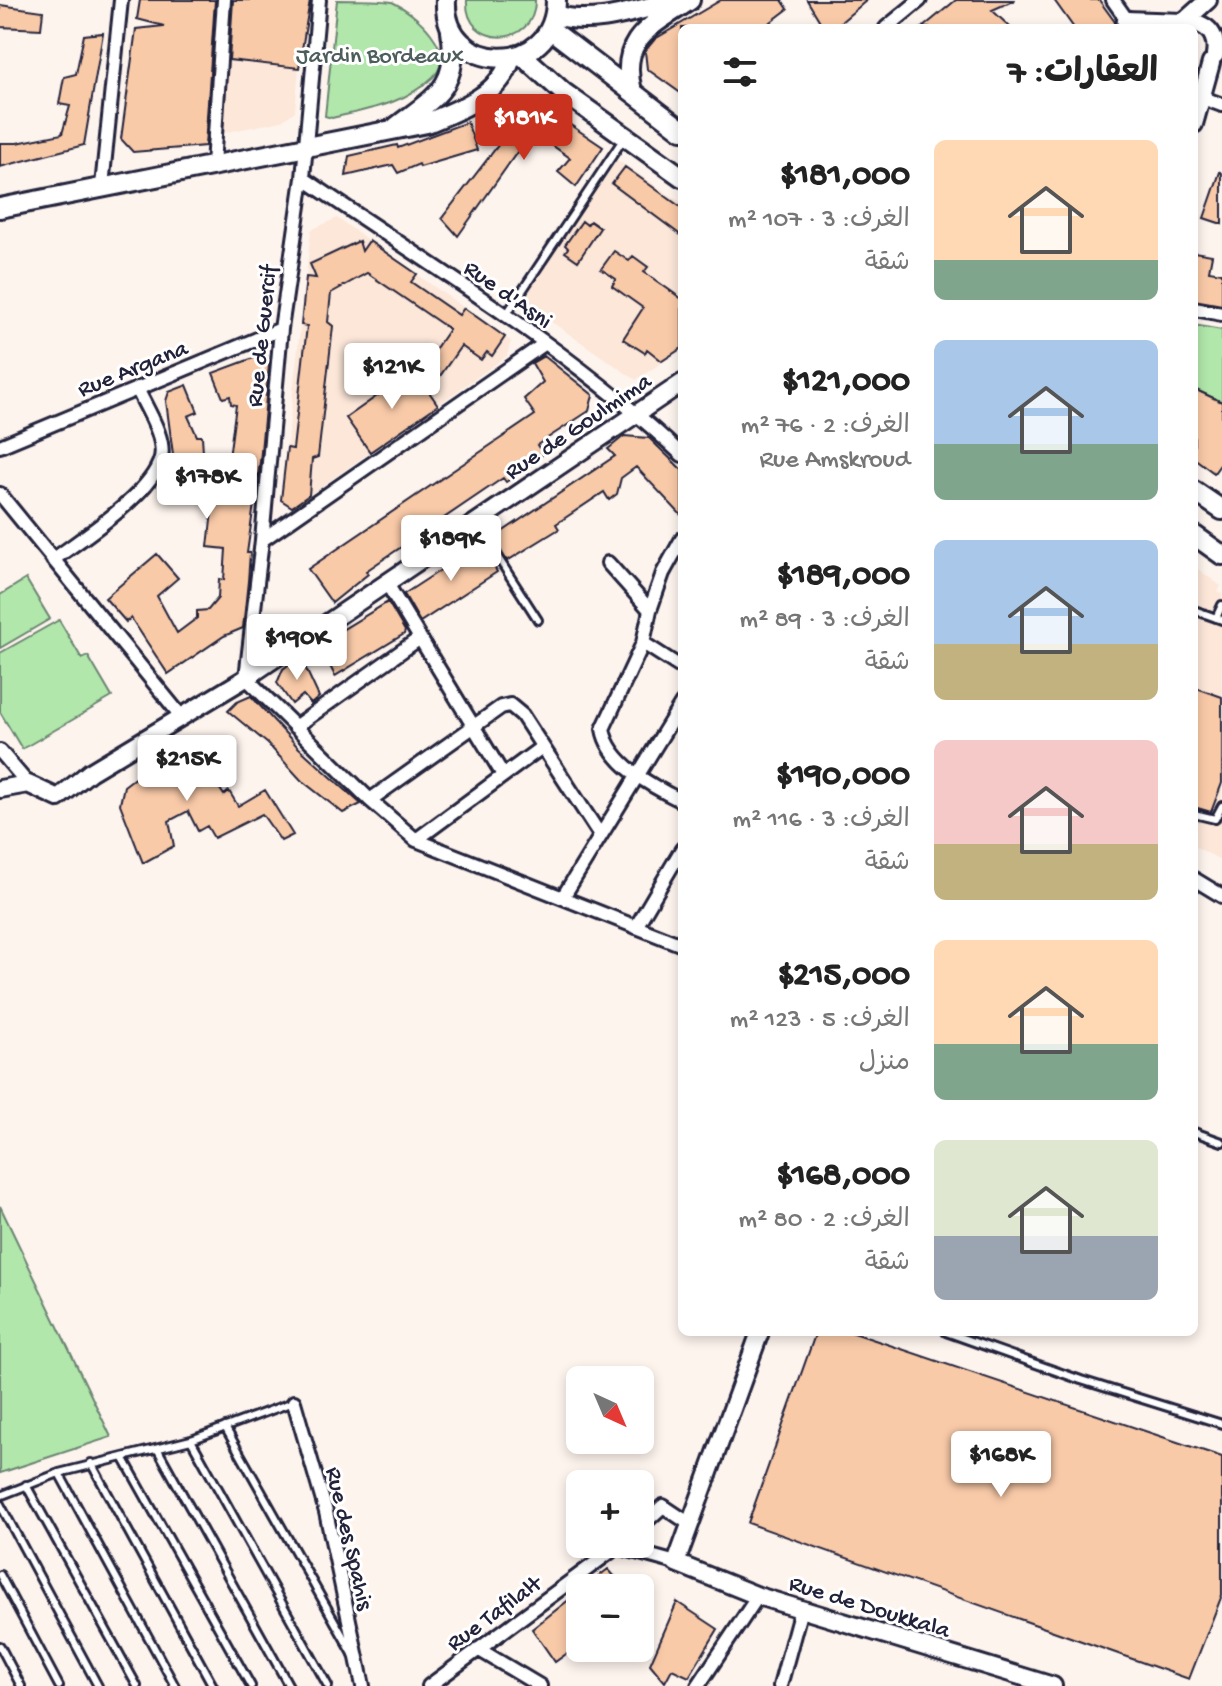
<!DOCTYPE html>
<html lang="ar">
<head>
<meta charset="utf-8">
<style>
  :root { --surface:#fff; --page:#f2f2f2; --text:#222; --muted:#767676; --accent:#c8321e }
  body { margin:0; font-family:"Gochi Hand","Playpen Sans Arabic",sans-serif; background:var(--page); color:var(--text); direction:rtl; height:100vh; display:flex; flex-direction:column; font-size:30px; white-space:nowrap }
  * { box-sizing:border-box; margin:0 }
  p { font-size:26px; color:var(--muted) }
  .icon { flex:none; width:44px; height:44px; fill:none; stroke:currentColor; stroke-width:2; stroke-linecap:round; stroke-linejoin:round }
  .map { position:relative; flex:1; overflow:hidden; direction:ltr }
  .panel { position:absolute; left:678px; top:24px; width:520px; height:1312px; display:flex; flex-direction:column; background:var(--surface); border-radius:12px; box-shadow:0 4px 12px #0003; direction:rtl }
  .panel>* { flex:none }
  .needle { width:52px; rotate:136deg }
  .tools { position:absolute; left:566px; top:1366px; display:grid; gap:16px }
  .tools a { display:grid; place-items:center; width:88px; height:88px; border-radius:12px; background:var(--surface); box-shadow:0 4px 12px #0003; font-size:40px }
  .price { position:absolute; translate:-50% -68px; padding:0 18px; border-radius:8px; background:#fff; color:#222; font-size:26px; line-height:52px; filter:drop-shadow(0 2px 4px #0008) }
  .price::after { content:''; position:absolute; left:50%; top:48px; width:24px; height:18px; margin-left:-12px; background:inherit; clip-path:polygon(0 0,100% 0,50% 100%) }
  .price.current { background:var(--accent); color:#fff }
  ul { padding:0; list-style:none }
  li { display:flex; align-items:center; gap:24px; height:200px; padding:0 40px }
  li span { display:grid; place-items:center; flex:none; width:224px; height:160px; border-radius:12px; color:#555 }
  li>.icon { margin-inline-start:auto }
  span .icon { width:96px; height:96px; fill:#fffc; stroke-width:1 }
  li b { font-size:34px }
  h2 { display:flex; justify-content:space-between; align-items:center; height:96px; padding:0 40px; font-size:34px }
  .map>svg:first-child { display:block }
  .built { fill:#fce7d9 }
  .green { fill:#b1e7aa; stroke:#6a8472; stroke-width:2 }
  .building { fill:#f9caa8; stroke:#22223b; stroke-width:2 }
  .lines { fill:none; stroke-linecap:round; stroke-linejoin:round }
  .service-casing { stroke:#22223b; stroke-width:12 }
  .minor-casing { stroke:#22223b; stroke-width:18 }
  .tertiary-casing { stroke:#22223b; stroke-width:22 }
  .secondary-casing { stroke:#22223b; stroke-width:24 }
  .service { stroke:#fff; stroke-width:6 }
  .minor { stroke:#fff; stroke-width:12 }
  .tertiary { stroke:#fff; stroke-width:16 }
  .secondary { stroke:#fff; stroke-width:18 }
  .labels { text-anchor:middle; stroke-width:6; stroke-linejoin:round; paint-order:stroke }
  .park-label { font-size:24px; fill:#4d5d5c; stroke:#fff }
  .street-label { font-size:24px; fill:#22223b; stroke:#fff }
</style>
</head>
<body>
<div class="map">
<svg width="1222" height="1686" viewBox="0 0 1222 1686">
  <rect width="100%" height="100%" fill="#fef4ee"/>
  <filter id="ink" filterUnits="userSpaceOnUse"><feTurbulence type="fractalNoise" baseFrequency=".0125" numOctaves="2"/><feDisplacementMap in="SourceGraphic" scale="16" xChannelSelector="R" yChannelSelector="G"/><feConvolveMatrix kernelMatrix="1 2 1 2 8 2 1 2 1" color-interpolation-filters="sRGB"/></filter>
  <g filter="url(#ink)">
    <path class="built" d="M 227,60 L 299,68 L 295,111 L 282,121 L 223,133 Z
      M 617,160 L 682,203 L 682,349 L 636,380 L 521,301 Z
      M 337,218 L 511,341 L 507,356 L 292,507 L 281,500 L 311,230 Z
      M 1194,566 L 1221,586 L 1218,592 L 1222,593 L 1222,861 L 1194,846 Z"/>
    <path class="green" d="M 337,0 C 352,0 378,0 392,2 C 414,12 460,51 433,77 C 405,104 369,109 332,118 L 325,116 Z
      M 467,0 L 535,0 C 536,49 464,49 467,0 Z
      M 1194,325 L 1222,330 L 1222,402 L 1194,389 Z
      M 26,579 L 50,619 L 0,648 L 0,595 Z
      M 59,620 L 82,659 L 88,656 L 112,697 L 22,749 L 0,712 L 0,653 Z
      M 0,1206 L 111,1437 L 0,1473 Z"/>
    <path class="building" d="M 140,0 L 215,0 L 205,146 L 133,152 L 121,139 L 136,29 L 164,26 L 137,19 Z
      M 233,0 L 310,0 L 299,68 L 229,60 Z
      M 721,0 L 782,0 L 788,9 L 763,28 L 682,28 L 682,94 L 647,69 L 645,51 L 655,39 Z
      M 807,0 L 867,0 L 834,28 L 824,28 Z
      M 956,0 L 1015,0 L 992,10 L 1011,28 L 922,28 Z
      M 1054,0 L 1099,0 L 1115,22 L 1114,28 L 1074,28 Z
      M 0,5 L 43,11 L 41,29 L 0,27 Z
      M 103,33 L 84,145 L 0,167 L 0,143 L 17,143 L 62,134 L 70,106 L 59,104 L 64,77 L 76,74 L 84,35 Z
      M 526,109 L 545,123 L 547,119 L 557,124 L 560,118 L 603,147 L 576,187 L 558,172 L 570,158 L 532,131 L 458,236 L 442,218 Z
      M 467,122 L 477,150 L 420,167 L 419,164 L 398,173 L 393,165 L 346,176 L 349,156 L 397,145 L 398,148 Z
      M 625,167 L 682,208 L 682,236 L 612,184 Z
      M 1220,172 L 1222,173 L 1222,224 L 1204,218 Z
      M 582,221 L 587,225 L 590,221 L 600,228 L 578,261 L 565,252 L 568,248 L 565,245 Z
      M 359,241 L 362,251 L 369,241 L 417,274 L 411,282 L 459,315 L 464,308 L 505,337 L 492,356 L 487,352 L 481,360 L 461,346 L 440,376 L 432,354 L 449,329 L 367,273 L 331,293 L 328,322 L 333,326 L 318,457 L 312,459 L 309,495 L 292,507 L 281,500 L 287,448 L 293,449 L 307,326 L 301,325 L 306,277 L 316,278 L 310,264 Z
      M 614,251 L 629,261 L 633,256 L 648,267 L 644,272 L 682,299 L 682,348 L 662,361 L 647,349 L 645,353 L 623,339 L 643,308 L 612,286 L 616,279 L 601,269 Z
      M 1194,252 L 1212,255 L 1209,271 L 1222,273 L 1222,305 L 1194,300 Z
      M 259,356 L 269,365 L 260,462 L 247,553 L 250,553 L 248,581 L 243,628 L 224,636 L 168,674 L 131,618 L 126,622 L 105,598 L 157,554 L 178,578 L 157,596 L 177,633 L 197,618 L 197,611 L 208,610 L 218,598 L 219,579 L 224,580 L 226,549 L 208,547 L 216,475 L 174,462 L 166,401 L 169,392 L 187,385 L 198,412 L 188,416 L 197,436 L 202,436 L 203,452 L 208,459 L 228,465 L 236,405 L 231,404 L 230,396 L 223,398 L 213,373 Z
      M 544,356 L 593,395 L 589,411 L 537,445 L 543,454 L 524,470 L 506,482 L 503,478 L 366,571 L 368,574 L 332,603 L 308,569 L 535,415 L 524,399 L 543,382 L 532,363 Z
      M 414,370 L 438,405 L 370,452 L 346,418 Z
      M 1194,389 L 1222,402 L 1222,462 L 1214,473 L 1194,458 Z
      M 624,436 L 649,438 L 682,470 L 682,516 L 636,467 L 621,478 L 617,494 L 609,500 L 604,492 L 556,524 L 559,529 L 507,561 L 493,538 L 615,456 L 608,449 Z
      M 482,543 L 497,572 L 420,622 L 404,594 Z
      M 388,602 L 405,631 L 404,634 L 335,676 L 319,644 Z
      M 300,656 L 319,697 L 311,704 L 303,695 L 292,704 L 277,683 L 283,669 Z
      M 1194,687 L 1222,697 L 1222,783 L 1211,812 L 1194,807 Z
      M 251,696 L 298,747 L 361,804 L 343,813 L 301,780 L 268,744 L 228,711 L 237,702 Z
      M 186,739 L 224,795 L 229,791 L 238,806 L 265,790 L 293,835 L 281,841 L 262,814 L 214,838 L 207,826 L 198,831 L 188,811 L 169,821 L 174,846 L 143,863 L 120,804 L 124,786 Z
      M 816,1332 L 851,1332 L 1222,1457 L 1222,1595 L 1189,1679 L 748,1523 Z
      M 608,1569 L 625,1588 L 584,1588 L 599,1576 Z
      M 580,1591 L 580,1644 L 555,1662 L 532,1629 Z
      M 677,1602 L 718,1629 L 689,1677 L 672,1669 L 665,1682 L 650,1664 Z"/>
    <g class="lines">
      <defs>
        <path id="service" d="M 506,315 L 624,138
          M 477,525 L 538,620
          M 1194,610 L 1222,620
          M 1216,618 L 1222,605
          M 1194,814 L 1215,819 L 1222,806
          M 1194,1132 L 1222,1142
          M 946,1332 L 1081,1380 L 1222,1424
          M 225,1427 L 353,1654
          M 191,1440 L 328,1686
          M 158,1450 L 289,1686
          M 123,1457 L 251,1686
          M 91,1463 L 213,1686
          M 59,1473 L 175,1686
          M 26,1485 L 137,1686
          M 0,1496 L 59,1473 L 191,1440 L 293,1402
          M 0,1504 L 98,1686
          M 0,1575 L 59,1686
          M 0,1646 L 21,1686"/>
        <path id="minor" d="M 319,0 L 303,178 L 281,329 L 262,540 L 246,678 L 370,800 L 416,840 L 682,945
          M 1113,0 L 1132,27
          M 886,28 L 920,0
          M 1194,88 L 1203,98 L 1222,105
          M 213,165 L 224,0
          M 303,178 C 431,266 569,348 682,455
          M 102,186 L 121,0
          M 1194,309 L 1222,314
          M 0,446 L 281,329
          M 0,494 L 181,716
          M 682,539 L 663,573 L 650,610 L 643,643 L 603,729 C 609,764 653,787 682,801
          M 262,540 L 544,344
          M 53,560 C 82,538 152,494 161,458 C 166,437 145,407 137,388
          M 608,563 L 650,610
          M 386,582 L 503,775
          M 643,643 L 682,668
          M 295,727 L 420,638
          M 0,751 L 28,784
          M 370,800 L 501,707 L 510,705 L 522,715 L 600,835
          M 416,840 L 542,747
          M 1194,879 L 1222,896
          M 563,897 L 682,703
          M 636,927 L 682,849
          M 294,1402 L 326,1512 L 363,1686
          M 640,1527 L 663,1506 L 690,1524
          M 618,1547 L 676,1563
          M 478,1649 L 540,1686
          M 429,1686 L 621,1544
          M 698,1686 L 758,1596
          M 780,1686 L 801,1609"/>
        <path id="tertiary" d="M 1180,25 L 1208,0
          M 1177,27 C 1199,16 1219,30 1215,55
          M 1125,28 L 1126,20 L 1183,22
          M 1194,124 L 1211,63
          M 0,789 L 28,784 L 58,798 L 90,772 L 246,678 L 682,383
          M 760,1332 L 676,1563 L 758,1596 L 1053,1686"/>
        <path id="secondary" d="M 446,0 C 442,75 556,79 556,0
          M 555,15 C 594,27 637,10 676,0
          M 550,29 L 682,130
          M 522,55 L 563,92 L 682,177
          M 632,91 C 618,38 652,26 690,0
          M 396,127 C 436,96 460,87 451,31
          M 0,208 L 427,123 C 459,110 501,95 511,58
          M 1194,491 L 1222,510
          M 1194,535 L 1222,555"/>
      </defs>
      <use href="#service" class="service-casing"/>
      <use href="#minor" class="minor-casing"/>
      <use href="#tertiary" class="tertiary-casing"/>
      <use href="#secondary" class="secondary-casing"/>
      <use href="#service" class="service"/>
      <use href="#minor" class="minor"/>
      <use href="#tertiary" class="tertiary"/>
      <use href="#secondary" class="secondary"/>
    </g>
  </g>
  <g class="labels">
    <g class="park-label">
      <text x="380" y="62">Jardin Bordeaux</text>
    </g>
    <g class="street-label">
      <text transform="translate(509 293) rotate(35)" y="8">Rue d'Asni</text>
      <text transform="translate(260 336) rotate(-84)" y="8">Rue de Guercif</text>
      <text transform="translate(132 367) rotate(-22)" y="8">Rue Argana</text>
      <text transform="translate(577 425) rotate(-34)" y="8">Rue de Goulmima</text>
      <text transform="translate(351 1538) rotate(77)" y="8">Rue des Spahis</text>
      <text transform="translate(870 1605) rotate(17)" y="8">Rue de Doukkala</text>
      <text transform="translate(493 1612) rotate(-36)" y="8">Rue Tafilalt</text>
    </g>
  </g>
</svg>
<div class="tools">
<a><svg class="needle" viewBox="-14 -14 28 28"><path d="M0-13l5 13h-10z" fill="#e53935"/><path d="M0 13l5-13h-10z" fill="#767676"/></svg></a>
<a>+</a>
<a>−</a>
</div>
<b class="price current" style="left:524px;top:162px">$181K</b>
<b class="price" style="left:392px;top:411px">$121K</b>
<b class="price" style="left:207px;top:521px">$178K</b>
<b class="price" style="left:451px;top:583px">$189K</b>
<b class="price" style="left:297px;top:682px">$190K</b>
<b class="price" style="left:187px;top:803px">$215K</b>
<b class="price" style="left:1001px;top:1499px">$168K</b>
<section class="panel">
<h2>العقارات: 7<svg class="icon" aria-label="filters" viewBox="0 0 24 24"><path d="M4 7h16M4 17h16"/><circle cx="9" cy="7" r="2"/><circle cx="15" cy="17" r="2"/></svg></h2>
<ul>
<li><span style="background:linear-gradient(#ffd9b3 75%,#7fa58c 0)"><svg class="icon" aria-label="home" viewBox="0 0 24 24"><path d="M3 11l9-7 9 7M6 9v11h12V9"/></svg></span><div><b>$181,000</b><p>الغرف: 3 · 107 m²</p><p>شقة</p></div></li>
<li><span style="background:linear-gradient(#a9c7e8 65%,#7fa58c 0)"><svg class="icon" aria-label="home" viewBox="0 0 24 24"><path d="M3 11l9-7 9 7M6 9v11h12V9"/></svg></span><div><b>$121,000</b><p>الغرف: 2 · 76 m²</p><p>Rue Amskroud</p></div></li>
<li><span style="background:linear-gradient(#a9c7e8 65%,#c2b280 0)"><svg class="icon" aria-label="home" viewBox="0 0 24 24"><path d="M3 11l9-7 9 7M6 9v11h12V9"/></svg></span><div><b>$189,000</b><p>الغرف: 3 · 89 m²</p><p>شقة</p></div></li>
<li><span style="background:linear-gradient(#f6c9c9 65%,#c2b280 0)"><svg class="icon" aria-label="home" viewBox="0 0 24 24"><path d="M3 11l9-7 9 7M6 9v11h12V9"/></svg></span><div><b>$190,000</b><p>الغرف: 3 · 116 m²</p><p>شقة</p></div></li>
<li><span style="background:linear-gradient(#ffd9b3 65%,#7fa58c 0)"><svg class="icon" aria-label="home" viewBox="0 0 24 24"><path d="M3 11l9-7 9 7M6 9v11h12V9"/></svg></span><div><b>$215,000</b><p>الغرف: 5 · 123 m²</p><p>منزل</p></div></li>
<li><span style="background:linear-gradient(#dfe7d0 60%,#9aa5b1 0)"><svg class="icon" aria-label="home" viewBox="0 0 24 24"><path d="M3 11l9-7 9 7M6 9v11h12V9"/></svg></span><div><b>$168,000</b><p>الغرف: 2 · 80 m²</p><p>شقة</p></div></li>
</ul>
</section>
</div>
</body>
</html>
